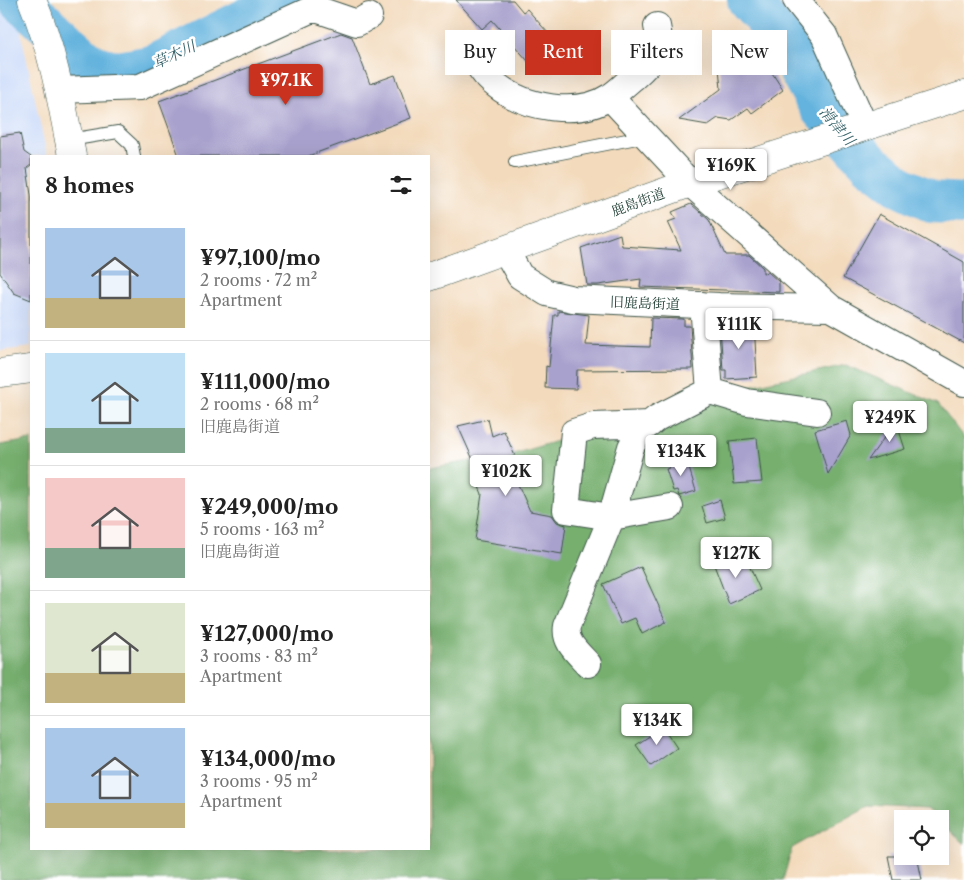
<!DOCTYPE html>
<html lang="en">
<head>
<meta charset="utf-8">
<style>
  :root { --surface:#fff; --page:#f6f6f6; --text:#222; --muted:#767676; --line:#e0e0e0; --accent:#c8321e }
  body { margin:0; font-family:"Libre Caslon Text","Noto Serif JP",serif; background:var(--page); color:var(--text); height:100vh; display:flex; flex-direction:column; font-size:19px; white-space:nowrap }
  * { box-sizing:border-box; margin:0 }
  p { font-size:16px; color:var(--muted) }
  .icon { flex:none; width:28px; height:28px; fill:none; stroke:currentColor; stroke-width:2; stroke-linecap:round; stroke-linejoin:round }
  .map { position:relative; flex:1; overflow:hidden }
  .details { position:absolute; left:30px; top:155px; width:400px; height:695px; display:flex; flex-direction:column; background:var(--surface); border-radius:0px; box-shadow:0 5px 20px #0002 }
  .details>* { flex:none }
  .top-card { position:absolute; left:445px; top:30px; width:444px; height:45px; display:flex; gap:10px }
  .buttons { position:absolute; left:894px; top:810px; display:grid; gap:10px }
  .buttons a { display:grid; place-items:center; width:55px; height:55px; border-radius:0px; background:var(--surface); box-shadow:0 5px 20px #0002; font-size:25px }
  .price { position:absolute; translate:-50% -42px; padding:0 11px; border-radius:5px; background:#fff; color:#222; font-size:16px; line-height:32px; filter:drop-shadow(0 1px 2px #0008) }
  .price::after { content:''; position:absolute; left:50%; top:30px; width:15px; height:11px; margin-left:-8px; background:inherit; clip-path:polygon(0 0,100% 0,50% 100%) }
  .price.active { background:var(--accent); color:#fff }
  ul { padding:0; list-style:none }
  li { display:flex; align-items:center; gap:15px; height:125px; padding:0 15px }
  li+li { border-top:1px solid var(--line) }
  li span { display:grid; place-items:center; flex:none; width:140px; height:100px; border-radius:0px; color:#555 }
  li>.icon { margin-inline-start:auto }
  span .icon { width:60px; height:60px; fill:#fffc; stroke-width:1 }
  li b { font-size:21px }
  h2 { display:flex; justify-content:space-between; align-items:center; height:60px; padding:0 15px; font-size:21px }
  .tag { padding:0 18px; border-radius:0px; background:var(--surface); box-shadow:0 5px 20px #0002; font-size:18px; line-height:45px }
  .tag.active { background:var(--accent); color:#fff }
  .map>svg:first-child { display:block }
  .built { fill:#cbdbf9 }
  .forest { fill:#76af6e; stroke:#4a7651 }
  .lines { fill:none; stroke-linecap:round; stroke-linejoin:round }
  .river { stroke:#64b3de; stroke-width:42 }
  .building { fill:#a8a1cd }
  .lane-casing { stroke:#3f5548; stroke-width:14 }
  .street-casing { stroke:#3f5548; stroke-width:28 }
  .secondary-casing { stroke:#3f5548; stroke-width:29 }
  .lane { stroke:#fff; stroke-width:12 }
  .street { stroke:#fff; stroke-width:26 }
  .secondary { stroke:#fff; stroke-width:28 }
  .labels { text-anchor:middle; stroke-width:5; stroke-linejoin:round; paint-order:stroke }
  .street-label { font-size:14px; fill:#1f3d34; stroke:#fff }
  .water-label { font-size:15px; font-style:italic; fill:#346067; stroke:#fff }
</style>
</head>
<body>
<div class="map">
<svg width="964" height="880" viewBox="0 0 964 880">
  <rect width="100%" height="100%" fill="#fff"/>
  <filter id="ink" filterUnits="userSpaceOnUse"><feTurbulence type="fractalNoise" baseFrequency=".02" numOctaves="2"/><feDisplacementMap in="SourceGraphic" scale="10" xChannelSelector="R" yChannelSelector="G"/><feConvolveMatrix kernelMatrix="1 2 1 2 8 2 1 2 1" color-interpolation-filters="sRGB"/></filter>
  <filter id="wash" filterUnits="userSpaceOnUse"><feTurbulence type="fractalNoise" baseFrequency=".0096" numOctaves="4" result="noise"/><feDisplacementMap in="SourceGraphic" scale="20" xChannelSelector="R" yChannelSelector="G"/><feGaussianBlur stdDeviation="1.12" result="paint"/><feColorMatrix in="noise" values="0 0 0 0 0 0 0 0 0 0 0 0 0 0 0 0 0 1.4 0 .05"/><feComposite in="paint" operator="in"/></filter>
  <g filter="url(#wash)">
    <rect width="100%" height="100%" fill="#f3dabc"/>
    <path class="built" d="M 0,6 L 18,18 L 47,156 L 31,156 L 31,347 L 0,351 Z"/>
    <path class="forest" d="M 846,365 L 938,404 L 964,438 L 964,844 L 940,821 L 940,819 L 927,809 L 868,806 L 792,848 L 783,880 L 0,880 L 0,445 L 31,440 L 31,849 L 429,849 L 429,468 L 513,454 L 726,391 Z"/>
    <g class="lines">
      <path class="river" d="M 19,0 L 92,65 L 119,72 L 152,66 L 284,0
        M 748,0 L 781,38 L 821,109 L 871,164 L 901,187 L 932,202 L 964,204"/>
    </g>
    <g id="blocks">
      <path class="building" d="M 456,0 L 513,0 L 523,12 L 527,9 L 548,33 L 545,37 L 557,50 L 535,69 L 492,20 L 482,29 Z
        M 341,33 L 352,37 L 370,84 L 395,75 L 411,118 L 308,156 L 179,156 L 159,101 Z
        M 749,46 L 761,62 L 769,68 L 783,90 L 752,113 L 748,108 L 731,120 L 718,118 L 708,125 L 679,120 L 721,89 L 719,68 Z
        M 20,133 L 24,152 L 31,157 L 31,165 L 27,168 L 31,195 L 31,300 L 14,293 L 0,273 L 0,136 Z
        M 691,204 L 709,220 L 725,255 L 749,255 L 763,268 L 763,273 L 768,272 L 779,282 L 779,292 L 640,287 L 641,279 L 598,285 L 587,285 L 581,248 L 620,234 L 622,246 L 681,250 L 668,222 L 676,219 L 672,212 Z
        M 879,214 L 964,262 L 964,343 L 843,278 Z
        M 558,311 L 589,315 L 586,345 L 650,347 L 651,318 L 684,319 L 684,326 L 690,326 L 693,369 L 577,370 L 576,389 L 545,388 L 546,366 L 549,367 L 554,315 L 558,315 Z
        M 723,321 L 754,322 L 757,377 L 726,379 L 726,370 L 723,370 L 720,326 L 723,326 Z
        M 488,419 L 492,436 L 504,431 L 515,456 L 507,460 L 530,511 L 552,515 L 557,522 L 566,525 L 562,554 L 475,540 L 482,494 L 474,475 L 479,473 L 458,426 Z
        M 847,421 L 851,435 L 828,474 L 815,430 Z
        M 896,421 L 905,449 L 868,460 Z
        M 757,438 L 762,482 L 734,484 L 729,441 Z
        M 686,458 L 696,491 L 679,496 L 677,490 L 673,491 L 666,469 L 669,468 L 668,463 Z
        M 720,500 L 725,518 L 707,523 L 702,506 Z
        M 735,556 L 736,559 L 742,557 L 745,564 L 748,563 L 760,590 L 729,604 L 714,565 Z
        M 641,567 L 666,622 L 642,634 L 635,618 L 621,624 L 603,584 Z
        M 663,727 L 677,748 L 651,766 L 636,745 Z
        M 888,856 L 917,856 L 922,880 L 893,880 Z"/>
    </g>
  </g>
  <g filter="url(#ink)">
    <use href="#blocks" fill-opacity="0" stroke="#3f5548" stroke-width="1"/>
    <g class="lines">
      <defs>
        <path id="lane" d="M 69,140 L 118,132 L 132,145 L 134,156
          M 515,162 L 647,136"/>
        <path id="street" d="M 796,0 L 824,35 L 865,127
          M 471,52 C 478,65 484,76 496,85 C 525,108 578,118 611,96 C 619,91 626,83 634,77 C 651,62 663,50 657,26
          M 60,90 L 140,87 L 310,10 L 319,10 L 357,23 L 369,16
          M 610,97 L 690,183 L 831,308
          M 506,251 L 520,276 L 547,293 L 573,299 L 719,306 L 831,308 L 964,383
          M 703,305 L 710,391
          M 650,424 L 593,426 L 574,432 L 566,510 L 611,517 L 670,507
          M 588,664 C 577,652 564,642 567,626 L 610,521 L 631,447 L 639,432 L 657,418 L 710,391 L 747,402 L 817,412"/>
        <path id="secondary" d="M 32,0 C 53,50 62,103 72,156
          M 429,277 L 690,183 L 964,95
          M 0,373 L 31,369"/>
      </defs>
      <use href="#lane" class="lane-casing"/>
      <use href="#street" class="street-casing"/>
      <use href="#secondary" class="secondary-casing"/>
      <use href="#lane" class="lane"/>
      <use href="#street" class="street"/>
      <use href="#secondary" class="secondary"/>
    </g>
  </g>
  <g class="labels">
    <g class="street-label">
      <text transform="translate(638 202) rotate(-20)" y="5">鹿島街道</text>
      <text transform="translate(645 303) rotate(2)" y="5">旧鹿島街道</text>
    </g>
    <g class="water-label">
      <text transform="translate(174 55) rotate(-25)" y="5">草木川</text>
      <text transform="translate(837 126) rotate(50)" y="5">滑津川</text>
    </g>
  </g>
</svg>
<div class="buttons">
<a><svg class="icon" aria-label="locate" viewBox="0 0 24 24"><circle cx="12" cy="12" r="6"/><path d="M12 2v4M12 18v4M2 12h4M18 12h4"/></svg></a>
</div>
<b class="price active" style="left:286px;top:106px">¥97.1K</b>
<b class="price" style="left:731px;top:191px">¥169K</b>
<b class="price" style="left:739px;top:350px">¥111K</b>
<b class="price" style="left:890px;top:443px">¥249K</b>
<b class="price" style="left:681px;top:477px">¥134K</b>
<b class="price" style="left:506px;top:497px">¥102K</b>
<b class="price" style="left:736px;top:579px">¥127K</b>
<b class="price" style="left:657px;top:746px">¥134K</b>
<div class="top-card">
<a class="tag">Buy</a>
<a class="tag active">Rent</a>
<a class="tag">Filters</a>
<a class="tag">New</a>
</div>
<section class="details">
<h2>8 homes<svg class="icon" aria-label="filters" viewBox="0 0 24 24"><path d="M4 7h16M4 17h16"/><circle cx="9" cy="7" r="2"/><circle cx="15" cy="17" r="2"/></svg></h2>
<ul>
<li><span style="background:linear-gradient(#a9c7e8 70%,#c2b280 0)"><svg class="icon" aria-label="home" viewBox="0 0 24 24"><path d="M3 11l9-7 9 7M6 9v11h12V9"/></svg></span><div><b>¥97,100/mo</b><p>2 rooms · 72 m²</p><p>Apartment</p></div></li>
<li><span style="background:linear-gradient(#bfe0f5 75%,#7fa58c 0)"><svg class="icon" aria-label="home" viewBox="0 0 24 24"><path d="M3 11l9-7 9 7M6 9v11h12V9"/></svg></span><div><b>¥111,000/mo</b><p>2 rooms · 68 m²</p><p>旧鹿島街道</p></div></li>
<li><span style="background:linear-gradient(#f6c9c9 70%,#7fa58c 0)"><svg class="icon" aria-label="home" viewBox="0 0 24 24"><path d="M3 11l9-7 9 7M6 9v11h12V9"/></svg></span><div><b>¥249,000/mo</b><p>5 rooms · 163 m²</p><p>旧鹿島街道</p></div></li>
<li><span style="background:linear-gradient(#dfe7d0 70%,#c2b280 0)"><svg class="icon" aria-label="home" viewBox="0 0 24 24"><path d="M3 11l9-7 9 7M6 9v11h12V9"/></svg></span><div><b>¥127,000/mo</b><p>3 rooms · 83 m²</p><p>Apartment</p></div></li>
<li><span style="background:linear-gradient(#a9c7e8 75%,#c2b280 0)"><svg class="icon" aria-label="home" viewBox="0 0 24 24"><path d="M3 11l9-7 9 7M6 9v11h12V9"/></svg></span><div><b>¥134,000/mo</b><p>3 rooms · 95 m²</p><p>Apartment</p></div></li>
</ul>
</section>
</div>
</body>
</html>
